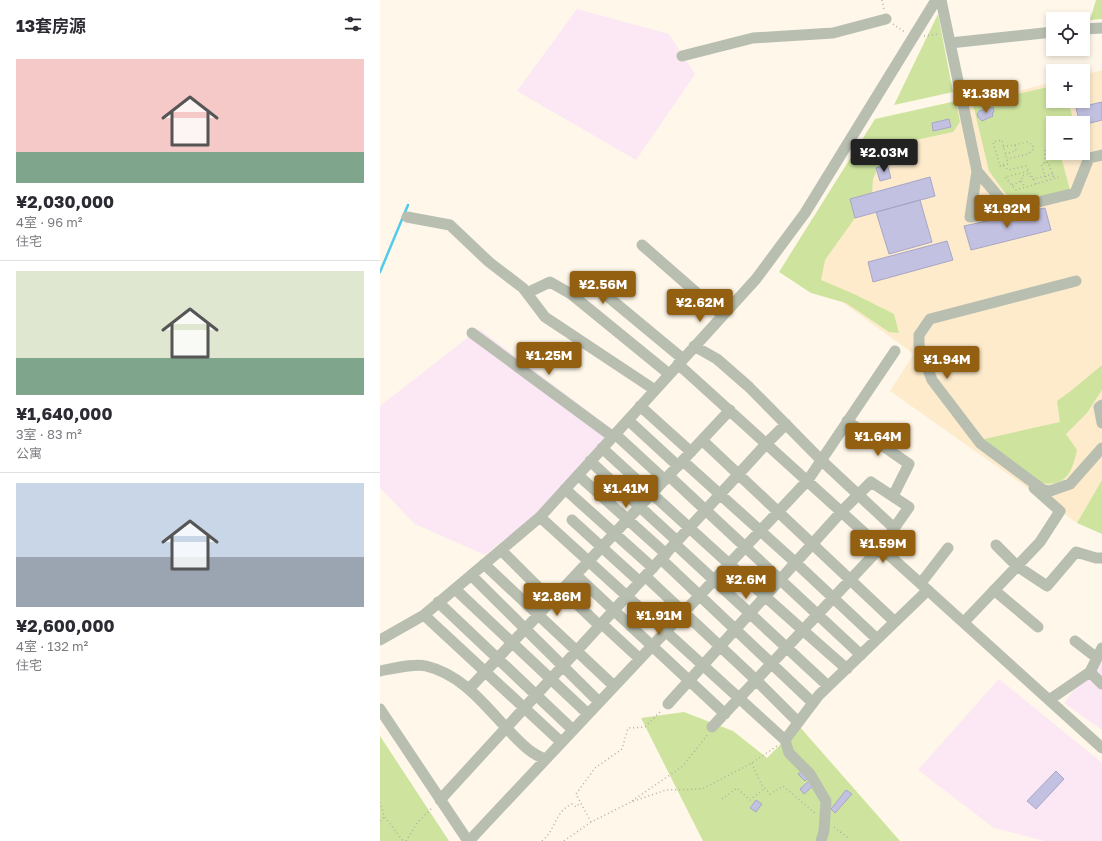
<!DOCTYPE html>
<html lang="zh">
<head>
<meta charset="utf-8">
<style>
  :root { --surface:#fff; --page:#f2f2f3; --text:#2b2b33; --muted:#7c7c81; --line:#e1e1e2; --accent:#936012 }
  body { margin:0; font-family:"Golos Text","Noto Sans SC",sans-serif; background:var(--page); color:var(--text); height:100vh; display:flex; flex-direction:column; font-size:15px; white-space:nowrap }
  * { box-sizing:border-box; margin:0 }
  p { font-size:13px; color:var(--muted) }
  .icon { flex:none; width:22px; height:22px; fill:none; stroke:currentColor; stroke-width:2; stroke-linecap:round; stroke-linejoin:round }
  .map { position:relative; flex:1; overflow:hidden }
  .drawer { display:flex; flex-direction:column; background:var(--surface); width:380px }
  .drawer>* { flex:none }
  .tools { position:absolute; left:666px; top:12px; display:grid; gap:8px }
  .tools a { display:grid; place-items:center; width:44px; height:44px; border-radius:0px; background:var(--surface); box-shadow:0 2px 6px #0003; font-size:20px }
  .price { position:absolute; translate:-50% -34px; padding:0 9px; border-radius:4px; background:var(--accent); color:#fff; font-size:13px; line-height:26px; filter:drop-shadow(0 1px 2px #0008) }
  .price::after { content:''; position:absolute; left:50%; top:24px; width:12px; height:9px; margin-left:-6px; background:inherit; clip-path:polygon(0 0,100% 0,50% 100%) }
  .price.selected { background:#222; color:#fff }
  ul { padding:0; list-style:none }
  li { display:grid; align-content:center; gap:8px; height:212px; padding:0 16px }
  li+li { border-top:1px solid var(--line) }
  li span { display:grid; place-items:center; height:124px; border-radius:0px; color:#555 }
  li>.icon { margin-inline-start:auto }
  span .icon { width:72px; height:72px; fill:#fffc; stroke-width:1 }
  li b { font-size:17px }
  h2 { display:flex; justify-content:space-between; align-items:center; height:48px; padding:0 16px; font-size:17px }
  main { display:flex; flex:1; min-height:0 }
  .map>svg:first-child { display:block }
  .built { fill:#fdebcc; fill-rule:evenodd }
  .industrial { fill:#fce7f5 }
  .green { fill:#cee49e }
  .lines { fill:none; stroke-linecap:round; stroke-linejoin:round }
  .stream { stroke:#4fcbec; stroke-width:2.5 }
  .building { fill:#c2c1e2; stroke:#a7a6c7 }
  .path { stroke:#b5aea3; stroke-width:1.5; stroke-dasharray:1 3; stroke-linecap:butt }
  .minor { stroke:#b8bfb1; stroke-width:11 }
</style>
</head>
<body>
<main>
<section class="drawer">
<h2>13套房源<svg class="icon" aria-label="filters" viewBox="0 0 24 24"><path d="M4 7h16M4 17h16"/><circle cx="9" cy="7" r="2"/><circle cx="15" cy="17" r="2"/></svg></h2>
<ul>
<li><span style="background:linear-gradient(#f6c9c9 75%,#7fa58c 0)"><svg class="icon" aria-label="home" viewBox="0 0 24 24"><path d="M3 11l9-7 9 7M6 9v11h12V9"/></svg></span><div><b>¥2,030,000</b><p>4室 · 96 m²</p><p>住宅</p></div></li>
<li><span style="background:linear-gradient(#dfe7d0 70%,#7fa58c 0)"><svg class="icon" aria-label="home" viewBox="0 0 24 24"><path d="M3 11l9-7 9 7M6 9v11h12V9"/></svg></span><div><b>¥1,640,000</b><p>3室 · 83 m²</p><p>公寓</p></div></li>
<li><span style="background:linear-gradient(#c9d6e8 60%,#9aa5b1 0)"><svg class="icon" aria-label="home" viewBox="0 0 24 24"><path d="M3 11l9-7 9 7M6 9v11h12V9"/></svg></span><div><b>¥2,600,000</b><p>4室 · 132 m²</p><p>住宅</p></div></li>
</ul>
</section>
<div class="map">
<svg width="722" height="841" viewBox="0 0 722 841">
  <rect width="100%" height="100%" fill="#fef7ea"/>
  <path class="built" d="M 722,70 L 722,481 L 697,523 L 510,391 L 534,354 L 416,269 L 502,127 L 673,82 L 673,101 L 703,101 L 703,75 ZM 673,123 L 703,123 L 703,153 L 673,153 Z"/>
  <path class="industrial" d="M 197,9 L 289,34 L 315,74 L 256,160 L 137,91 Z
    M 99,329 L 232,429 L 154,516 L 105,555 L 35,524 L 0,488 L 0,406 Z
    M 722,653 L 722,730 L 684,703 Z
    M 619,679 L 722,763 L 722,841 L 665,841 L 614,828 L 538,770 Z"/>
  <path class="green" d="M 716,0 L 722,0 L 722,19 L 710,20 Z
    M 558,14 L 573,92 L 514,105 Z
    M 673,86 L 673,101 L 688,101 L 694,123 L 673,123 L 673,153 L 680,153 L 690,190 L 633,204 L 609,171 L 593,104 Z
    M 576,101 L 580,122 L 573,132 L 522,143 L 503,156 L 493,179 L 492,194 L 445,260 L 441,280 L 474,294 L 514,314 L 519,333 L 509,332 L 466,303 L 431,293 L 399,272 L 495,119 Z
    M 722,365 L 722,390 L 707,413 L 686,434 L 697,450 C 692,473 686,487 660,483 L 604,439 L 680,422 L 677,401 C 693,390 707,377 722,365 Z
    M 722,480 L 722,534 L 697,523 Z
    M 304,712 L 353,731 L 387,758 L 419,726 L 520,841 L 323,841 L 261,718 Z
    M 0,736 L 69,841 L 0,841 Z"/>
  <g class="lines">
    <path class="stream" d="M 0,272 L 28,205"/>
  </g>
  <path class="building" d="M 722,102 L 722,120 L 703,125 L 703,123 L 700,123 L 696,108 Z
    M 613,107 L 614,112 L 612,113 L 613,116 L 602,121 L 598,117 L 597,114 L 599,111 Z
    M 569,119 L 571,127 L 553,131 L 552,123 Z
    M 507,164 L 511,178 L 500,181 L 496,168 Z
    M 550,177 L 555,196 L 475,218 L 470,199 Z
    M 540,200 L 552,242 L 509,254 L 496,212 Z
    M 665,208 L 671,230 L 591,250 L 584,226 Z
    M 567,241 L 573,260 L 493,282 L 488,262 Z
    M 423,770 L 429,777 L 425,781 L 418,774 Z
    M 676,771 L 684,779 L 656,809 L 647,801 Z
    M 430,780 L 434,785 L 424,794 L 420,789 Z
    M 466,790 L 472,794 L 455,813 L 451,809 Z
    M 376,800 L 382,804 L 376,812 L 370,808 Z"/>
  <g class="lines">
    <path class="path" d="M 502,0 L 504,10
      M 513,24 L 526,33
      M 544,36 L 558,34
      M 623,147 L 648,142 L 653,146 L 654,149 L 648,154 L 627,159
      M 625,154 L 636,151 L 635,145
      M 665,163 L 665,151 L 671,137
      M 623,165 L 628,164 L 622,140 L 613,142 L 620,166 L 623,165 L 628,170 L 646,166 L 649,171
      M 641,181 L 645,187
      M 667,181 L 661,164 L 668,162 L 674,178
      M 656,184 L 649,171 L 625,177 L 636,190 C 650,186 665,181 679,177
      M 632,185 L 641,181 L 642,176 L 648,174 L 653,179 L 673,174
      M 372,763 L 381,784 L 390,794 L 403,786 L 436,814
      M 342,799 L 357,788 L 370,800 L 385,788
      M 252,801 L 303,766 L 328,734
      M 0,802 L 4,816 L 23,841
      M 0,821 L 4,817
      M 211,822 L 196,794 L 215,768 L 242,749 L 248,728 L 265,727 L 282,710
      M 454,827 L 468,838
      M 26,841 L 38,822 L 53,807
      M 162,841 C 176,830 174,812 192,804 L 196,807 L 200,803
      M 184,841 L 211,822 L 251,802 L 286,790 L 322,789 L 372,763 L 397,746"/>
    <path class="minor" d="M 561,0 L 597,171 L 590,217 L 629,209
      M 703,29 L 722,28
      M 570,43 L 673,32
      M 302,56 L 373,38 L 453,33 L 506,19
      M 597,171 L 629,209 L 695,193 L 709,158 L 722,155
      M 27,217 L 70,225 L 109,262 L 143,288 L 165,317 L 275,390
      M 262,245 L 342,315
      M 696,281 L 550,319 L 539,335 L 539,346 L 552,380 L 600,443 L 663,490 L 670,491 L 690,484 L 722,448
      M 147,293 L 170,282 L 191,294 L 289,374
      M 191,294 L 209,281 L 303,359
      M 92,333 L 233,437
      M 314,346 L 337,359 L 369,387 L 441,460 L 514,528
      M 298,364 L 722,748
      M 722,405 L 719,407 L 722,423
      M 260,406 L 311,452
      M 248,420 L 298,466
      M 467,421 L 529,464 L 513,496
      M 235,434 L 285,480
      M 322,440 L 515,622
      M 222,448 C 303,522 384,597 467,669
      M 210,461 L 297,541
      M 303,461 L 416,563 L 497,639
      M 198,475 L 286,554
      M 289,476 L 481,655
      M 185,489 L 273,568
      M 160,517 L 405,740
      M 192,520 L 260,582
      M 295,544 L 448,686
      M 616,545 L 637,566 L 667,586 L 696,552 L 716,558 L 722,558
      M 121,550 L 172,601
      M 281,559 L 433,703
      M 104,564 L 234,686
      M 91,575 L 219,702
      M 196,575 L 345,714
      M 265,576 L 376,680 L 418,722
      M 541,583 L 568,548
      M 75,589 L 208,714
      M 182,590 L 220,626
      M 614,590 L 658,627
      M 58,602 L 193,730
      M 44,615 L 181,742
      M 584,622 L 660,542 L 680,511 L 654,488
      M 222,624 L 260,659
      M 0,640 L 44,615 L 160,517 L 376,279 L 425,213 L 556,0
      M 695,641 L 717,658
      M 0,671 C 12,669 34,663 46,666 C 92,677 115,722 149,750 C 154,754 160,757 165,759
      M 710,672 L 722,684
      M 89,689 L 350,410
      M 669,700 L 710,672 L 722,648
      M 288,704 L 462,511 L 491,482 L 529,507 L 501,547 L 332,727
      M 0,709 L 88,841
      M 60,800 L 387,443 L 406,424
      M 89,841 L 428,480 L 515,351
      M 441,841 L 444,831 L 446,801 L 430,774 L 409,753 L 405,740 L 439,695 L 548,590"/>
  </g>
</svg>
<div class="tools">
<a><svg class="icon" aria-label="locate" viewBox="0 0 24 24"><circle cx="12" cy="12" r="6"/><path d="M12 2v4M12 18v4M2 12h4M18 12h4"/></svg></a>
<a>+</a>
<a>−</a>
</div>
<b class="price" style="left:606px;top:114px">¥1.38M</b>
<b class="price selected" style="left:504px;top:173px">¥2.03M</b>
<b class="price" style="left:627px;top:229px">¥1.92M</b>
<b class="price" style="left:223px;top:305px">¥2.56M</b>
<b class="price" style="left:320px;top:323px">¥2.62M</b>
<b class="price" style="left:169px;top:376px">¥1.25M</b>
<b class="price" style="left:567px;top:380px">¥1.94M</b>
<b class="price" style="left:498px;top:457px">¥1.64M</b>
<b class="price" style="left:246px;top:509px">¥1.41M</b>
<b class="price" style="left:503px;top:564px">¥1.59M</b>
<b class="price" style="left:366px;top:600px">¥2.6M</b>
<b class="price" style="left:177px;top:617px">¥2.86M</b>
<b class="price" style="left:279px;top:636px">¥1.91M</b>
</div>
</main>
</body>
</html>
